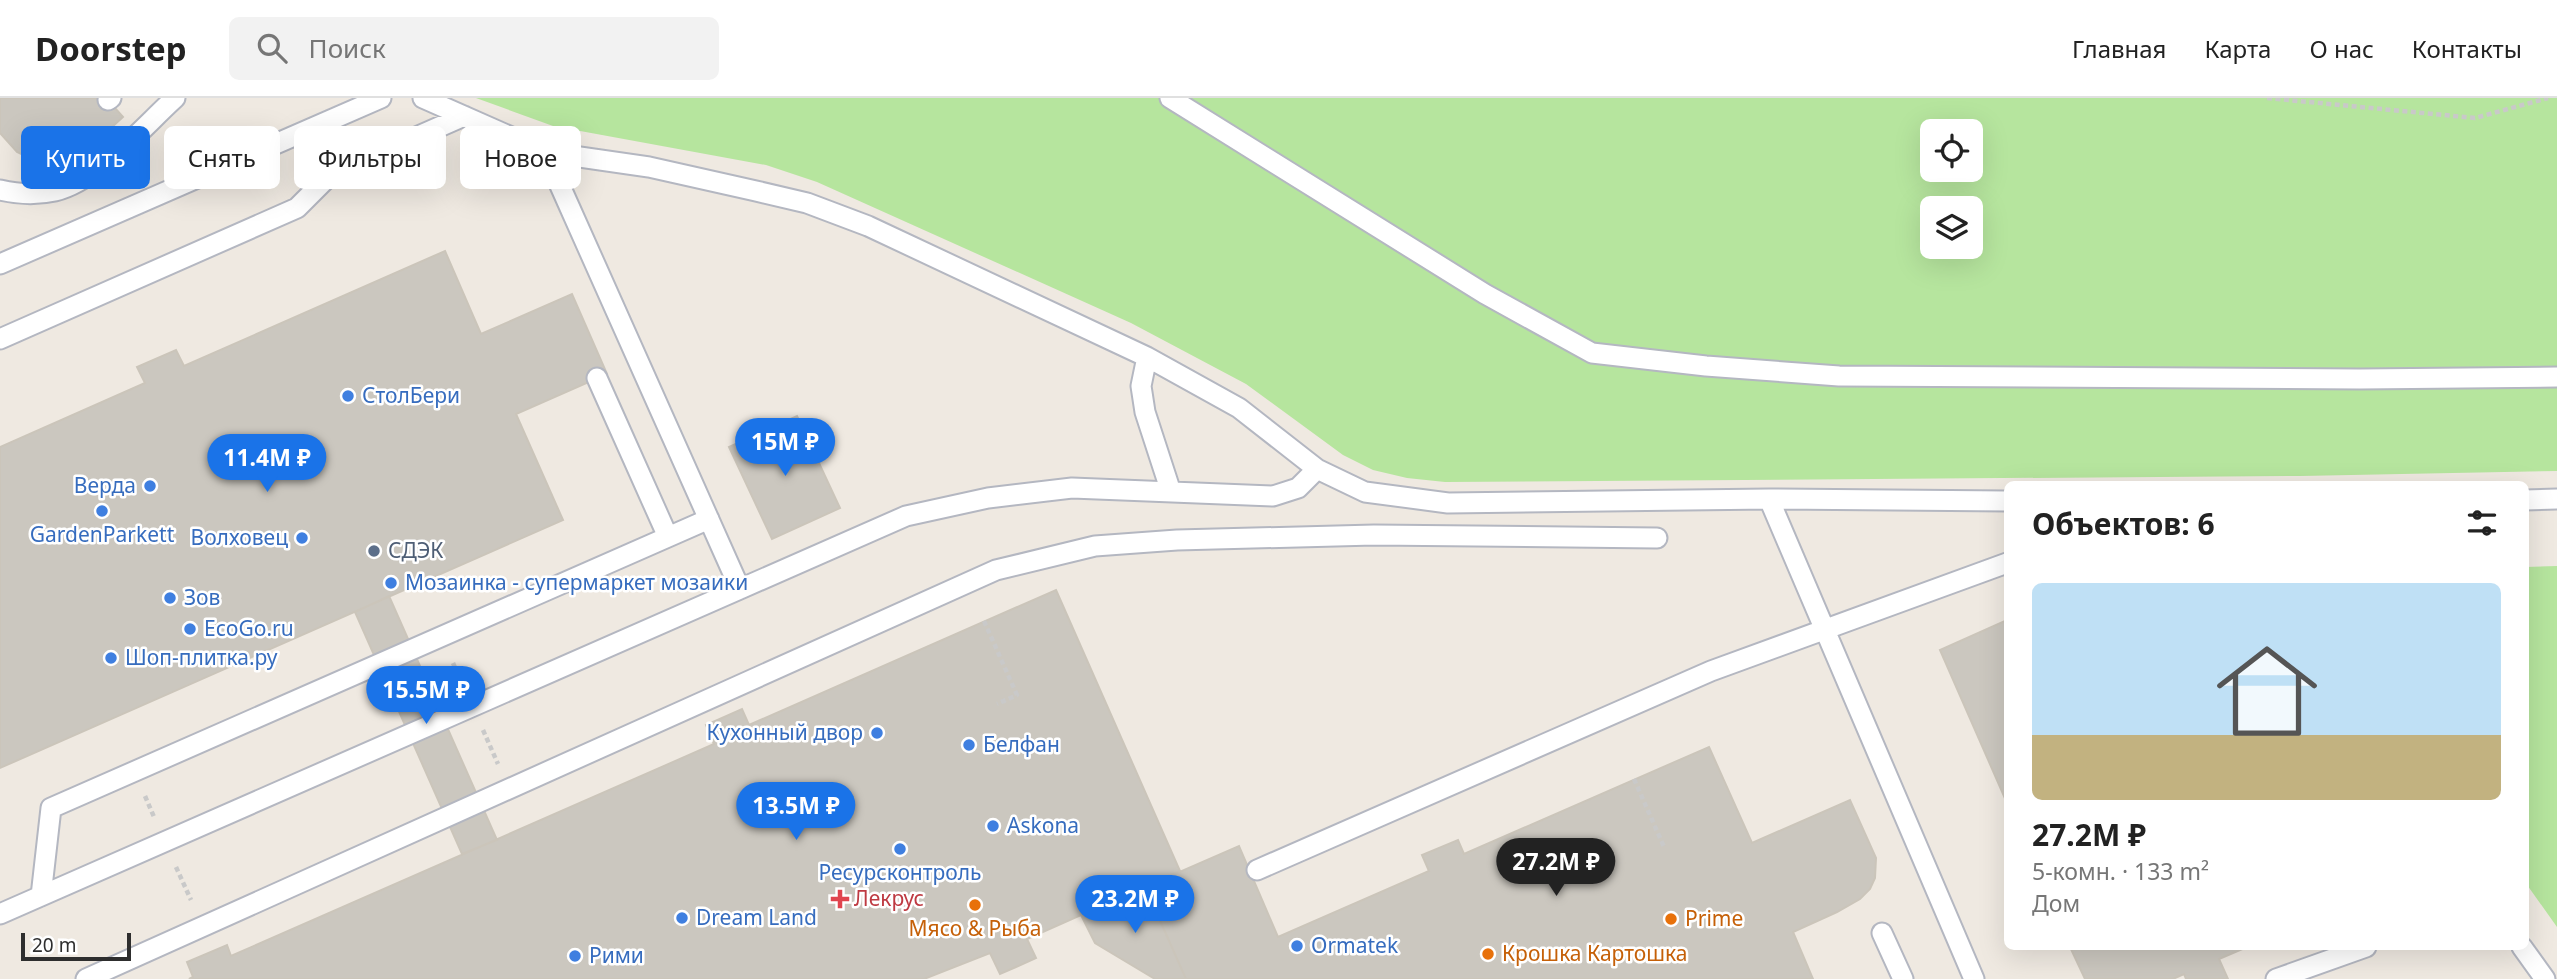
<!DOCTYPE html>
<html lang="ru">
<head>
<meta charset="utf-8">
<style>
  :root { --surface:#fff; --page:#f2f2f2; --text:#222; --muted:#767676; --line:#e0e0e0; --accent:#1a73e8 }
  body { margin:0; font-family:"Noto Sans",sans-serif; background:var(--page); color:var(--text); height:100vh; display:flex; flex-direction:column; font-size:26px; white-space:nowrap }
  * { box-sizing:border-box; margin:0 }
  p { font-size:23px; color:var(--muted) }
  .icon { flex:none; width:38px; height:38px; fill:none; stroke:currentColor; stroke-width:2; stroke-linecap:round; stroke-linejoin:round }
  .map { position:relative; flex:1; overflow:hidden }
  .details { position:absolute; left:2004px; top:383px; width:525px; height:469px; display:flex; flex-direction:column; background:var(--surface); border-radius:10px; box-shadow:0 7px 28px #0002 }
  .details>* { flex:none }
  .guide { position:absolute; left:21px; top:28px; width:665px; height:63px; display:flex; gap:14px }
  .fabs { position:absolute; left:1920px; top:21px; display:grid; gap:14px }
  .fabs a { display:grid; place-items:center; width:63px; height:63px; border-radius:10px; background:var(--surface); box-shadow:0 7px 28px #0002; font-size:35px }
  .scale { position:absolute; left:21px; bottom:18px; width:110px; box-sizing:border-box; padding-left:7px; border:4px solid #2e2e2e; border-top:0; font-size:19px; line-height:24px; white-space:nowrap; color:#2e2e2e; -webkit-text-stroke:5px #fff; paint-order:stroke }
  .price { position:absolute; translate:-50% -60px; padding:0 16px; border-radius:24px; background:var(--accent); color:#fff; font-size:23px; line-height:46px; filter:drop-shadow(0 2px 4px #0008) }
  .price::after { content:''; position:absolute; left:50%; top:42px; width:21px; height:16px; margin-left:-10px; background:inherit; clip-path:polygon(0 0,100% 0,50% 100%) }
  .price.on { background:#222; color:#fff }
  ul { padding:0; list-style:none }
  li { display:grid; align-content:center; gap:14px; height:371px; padding:0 28px }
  li span { display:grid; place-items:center; height:217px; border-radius:10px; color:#555 }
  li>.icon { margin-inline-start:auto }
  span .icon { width:126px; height:126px; fill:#fffc; stroke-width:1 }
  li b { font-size:30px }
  h2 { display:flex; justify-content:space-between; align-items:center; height:84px; padding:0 28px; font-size:30px }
  .chip { padding:0 24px; border-radius:10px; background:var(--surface); box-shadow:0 7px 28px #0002; font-size:24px; line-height:63px }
  .chip.on { background:var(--accent); color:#fff }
  header { display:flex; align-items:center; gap:42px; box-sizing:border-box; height:98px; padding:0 35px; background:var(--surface); border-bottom:2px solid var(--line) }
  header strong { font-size:33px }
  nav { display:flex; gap:38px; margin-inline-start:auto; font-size:24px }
  .search { width:490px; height:63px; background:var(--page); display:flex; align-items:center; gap:18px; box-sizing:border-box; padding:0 24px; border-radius:10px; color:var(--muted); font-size:26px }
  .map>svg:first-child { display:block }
  .green { fill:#b6e59e; fill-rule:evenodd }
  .building { fill:#cbc7bf; stroke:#cbc5ba; stroke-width:2 }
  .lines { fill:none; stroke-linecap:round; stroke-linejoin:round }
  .lane-casing { stroke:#b4b7c1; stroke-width:23 }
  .path { stroke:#c9c9c9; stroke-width:4.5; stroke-dasharray:5 3.5; stroke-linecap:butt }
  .lane { stroke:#fff; stroke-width:19 }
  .shop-dot { fill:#3f7fe0; stroke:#fff; stroke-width:2.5 }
  .service-dot { fill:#5c6f8a; stroke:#fff; stroke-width:2.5 }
  .health-dot { fill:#e0444e; stroke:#fff; stroke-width:2.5 }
  .food-dot { fill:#e8710a; stroke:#fff; stroke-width:2.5 }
  .labels { text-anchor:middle; stroke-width:5; stroke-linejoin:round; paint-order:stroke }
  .shop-label { font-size:21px; fill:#366cbe; stroke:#fff; text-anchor:start }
  .service-label { font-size:21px; fill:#4e5e75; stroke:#fff; text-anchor:start }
  .health-label { font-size:21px; fill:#be3a42; stroke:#fff; text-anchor:start }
  .food-label { font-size:21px; fill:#c56008; stroke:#fff; text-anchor:start }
</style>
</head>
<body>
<header>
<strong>Doorstep</strong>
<div class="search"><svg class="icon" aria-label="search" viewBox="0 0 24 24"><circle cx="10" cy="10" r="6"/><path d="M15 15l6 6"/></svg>Поиск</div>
<nav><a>Главная</a><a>Карта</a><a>О нас</a><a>Контакты</a></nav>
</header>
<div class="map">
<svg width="2557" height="881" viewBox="0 0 2557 881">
  <rect width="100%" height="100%" fill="#efe9e1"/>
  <path class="green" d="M 476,0 L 2557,0 L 2557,373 L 2300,378 L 1445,384 L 1407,380 L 1373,372 L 1343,357 L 1246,286 L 1131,225 L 817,84 L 766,67 L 553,28 ZM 1932,33 L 1970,33 L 1970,72 L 1932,72 ZM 1932,110 L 1970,110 L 1970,149 L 1932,149 Z
    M 2557,468 L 2557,829 L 2525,784 L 2525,469 Z"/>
  <path class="building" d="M 0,0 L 106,0 L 123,19 L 77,61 L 60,66 L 38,64 L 17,54 L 0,35 Z
    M 445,153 L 481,236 L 572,196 L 607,276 L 516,316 L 563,422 L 0,670 L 0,349 L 145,285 L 137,269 L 176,252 L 184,268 Z
    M 797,318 L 840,410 L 772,441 L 729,349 Z
    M 1056,492 L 1180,773 L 1027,841 L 1036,860 L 1016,869 L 1000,876 L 990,855 L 924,881 L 189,881 L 193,879 L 187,864 L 227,847 L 231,858 L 714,646 L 706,627 L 742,611 L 749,627 Z
    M 389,498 L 497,742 L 462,756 L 355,514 Z
    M 2007,522 L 2007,705 L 1940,552 Z
    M 1709,649 L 1752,745 L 1850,702 L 1876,760 L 1875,780 L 1870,791 L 1860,801 L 1837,814 L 1793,834 L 1813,881 L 1186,881 L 1145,789 L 1239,748 L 1278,839 L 1429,773 L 1422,757 L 1458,742 L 1464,756 Z
    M 1145,789 L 1170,845 L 1186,881 L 1155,881 L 1095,845 L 1081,817 Z
    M 2070,849 L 2247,849 L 2219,861 L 2228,881 L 2186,881 L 2184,876 L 2173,881 L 2085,881 Z"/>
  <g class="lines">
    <defs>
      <path id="lane" d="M 423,0 L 545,54 L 649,69 L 756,93 L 807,105 L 868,128 L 1147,259 L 1239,310 L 1317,371 L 1365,394 L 1448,405 L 1769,401 L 2007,403
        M 1170,0 L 1485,196 L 1592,255 L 1706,268 L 1839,278 L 2360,281 L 2557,279
        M 108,2 L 111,0
        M 545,54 L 740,491 L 906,418 L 988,400 L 1072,390 L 1273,398 L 1298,390 L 1317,371
        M 0,92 C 17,96 37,97 55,93 C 97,83 143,29 175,0
        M 0,166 L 381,0
        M 0,241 L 297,110 L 330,77 L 464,18
        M 1147,259 L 1141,288 L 1145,314 L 1171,394
        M 597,280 L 668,439
        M 1769,401 L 1974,881
        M 2525,402 L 2557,401
        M 1257,772 L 1711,573 L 2007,465
        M 41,798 L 51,710 L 709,421
        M 0,816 L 740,491
        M 1882,835 L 1903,881
        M 2522,849 L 2545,881
        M 86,881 L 996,472 L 1095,448 L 1177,442 L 1374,437 L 1657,440
        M 2276,881 L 2366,849"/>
    </defs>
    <use href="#lane" class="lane-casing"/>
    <path class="path" d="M 2267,0 L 2475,20 L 2548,0
      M 984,523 L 1017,597 L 997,606
      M 453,565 L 461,583
      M 483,632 L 498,666
      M 1634,681 L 1664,749
      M 145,698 L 154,719
      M 176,769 L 191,802"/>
    <use href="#lane" class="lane"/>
  </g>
  <g class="shop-dot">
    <circle cx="348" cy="298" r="7"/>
    <circle cx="150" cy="388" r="7"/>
    <circle cx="102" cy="413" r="7"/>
    <circle cx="302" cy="440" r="7"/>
    <circle cx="391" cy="485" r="7"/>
    <circle cx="170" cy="500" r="7"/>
    <circle cx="190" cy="531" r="7"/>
    <circle cx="111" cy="560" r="7"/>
    <circle cx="877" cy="635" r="7"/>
    <circle cx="969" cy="647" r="7"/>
    <circle cx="993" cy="728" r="7"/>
    <circle cx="900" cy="751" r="7"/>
    <circle cx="682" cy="820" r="7"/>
    <circle cx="1297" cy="848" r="7"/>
    <circle cx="575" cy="858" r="7"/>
  </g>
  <circle class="service-dot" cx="374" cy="453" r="7"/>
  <path class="health-dot" d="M836.5 790.5h7v7h7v7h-7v7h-7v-7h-7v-7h7z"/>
  <g class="food-dot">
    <circle cx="975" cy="807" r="7"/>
    <circle cx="1671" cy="821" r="7"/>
    <circle cx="1488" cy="856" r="7"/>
  </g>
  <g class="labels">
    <g class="shop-label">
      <text x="362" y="305">СтолБери</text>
      <text x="136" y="395" text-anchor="end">Верда</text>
      <text x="102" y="444" text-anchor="middle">GardenParkett</text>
      <text x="288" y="447" text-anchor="end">Волховец</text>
      <text x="405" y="492">Мозаинка - супермаркет мозаики</text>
      <text x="184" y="507">Зов</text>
      <text x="204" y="538">EcoGo.ru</text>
      <text x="125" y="567">Шоп-плитка.ру</text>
      <text x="863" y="642" text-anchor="end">Кухонный двор</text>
      <text x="983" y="654">Белфан</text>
      <text x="1007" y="735">Askona</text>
      <text x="900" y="782" text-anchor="middle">Ресурсконтроль</text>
      <text x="696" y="827">Dream Land</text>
      <text x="1311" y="855">Ormatek</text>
      <text x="589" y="865">Рими</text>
    </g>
    <g class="service-label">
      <text x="388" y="460">СДЭК</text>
    </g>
    <g class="health-label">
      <text x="854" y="808">Лекрус</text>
    </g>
    <g class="food-label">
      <text x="1685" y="828">Prime</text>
      <text x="975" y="838" text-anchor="middle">Мясо &amp; Рыба</text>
      <text x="1502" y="863">Крошка Картошка</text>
    </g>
  </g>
</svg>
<div class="fabs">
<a><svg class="icon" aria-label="locate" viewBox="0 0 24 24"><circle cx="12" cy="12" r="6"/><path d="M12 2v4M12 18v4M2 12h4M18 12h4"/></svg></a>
<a><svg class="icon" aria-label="layers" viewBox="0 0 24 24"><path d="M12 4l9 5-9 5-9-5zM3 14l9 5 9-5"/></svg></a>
</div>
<div class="scale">20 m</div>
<b class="price" style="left:785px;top:380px">15M ₽</b>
<b class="price" style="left:267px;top:396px">11.4M ₽</b>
<b class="price" style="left:426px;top:628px">15.5M ₽</b>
<b class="price" style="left:796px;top:744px">13.5M ₽</b>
<b class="price on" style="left:1556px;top:800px">27.2M ₽</b>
<b class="price" style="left:1135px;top:837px">23.2M ₽</b>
<div class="guide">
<a class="chip on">Купить</a>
<a class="chip">Снять</a>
<a class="chip">Фильтры</a>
<a class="chip">Новое</a>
</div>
<section class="details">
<h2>Объектов: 6<svg class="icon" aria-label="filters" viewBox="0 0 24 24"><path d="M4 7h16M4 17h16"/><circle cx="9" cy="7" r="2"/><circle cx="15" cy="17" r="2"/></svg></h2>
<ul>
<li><span style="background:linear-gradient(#bfe0f5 70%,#c2b280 0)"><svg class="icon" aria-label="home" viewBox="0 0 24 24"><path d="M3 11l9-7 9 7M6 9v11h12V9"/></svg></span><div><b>27.2M ₽</b><p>5-комн. · 133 m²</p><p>Дом</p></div></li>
</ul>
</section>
</div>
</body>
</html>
